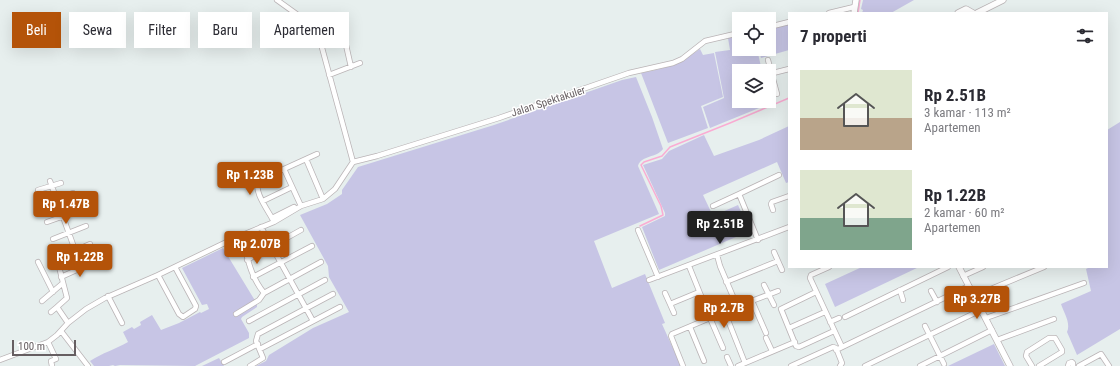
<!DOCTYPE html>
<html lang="id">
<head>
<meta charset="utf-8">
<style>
  :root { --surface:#fff; --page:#f2f2f3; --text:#2b2b33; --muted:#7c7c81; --accent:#b45309 }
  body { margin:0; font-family:"Roboto Condensed",sans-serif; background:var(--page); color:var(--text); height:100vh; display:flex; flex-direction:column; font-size:15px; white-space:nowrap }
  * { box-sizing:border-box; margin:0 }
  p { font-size:13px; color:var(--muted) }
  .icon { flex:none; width:22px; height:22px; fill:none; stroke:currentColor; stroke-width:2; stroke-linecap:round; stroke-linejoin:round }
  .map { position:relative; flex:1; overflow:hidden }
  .details { position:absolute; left:788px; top:12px; width:320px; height:256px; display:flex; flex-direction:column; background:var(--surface); border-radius:0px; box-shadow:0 4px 16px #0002 }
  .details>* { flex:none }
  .top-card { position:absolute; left:12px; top:12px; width:380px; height:36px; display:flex; gap:8px }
  .controls { position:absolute; left:732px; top:12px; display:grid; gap:8px }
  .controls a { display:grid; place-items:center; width:44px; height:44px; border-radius:0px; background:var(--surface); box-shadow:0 4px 16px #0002; font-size:20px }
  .scale { position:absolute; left:12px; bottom:10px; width:64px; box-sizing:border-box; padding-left:4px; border:2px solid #665e61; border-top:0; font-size:11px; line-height:14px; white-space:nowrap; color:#665e61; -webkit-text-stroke:3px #fff; paint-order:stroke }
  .price { position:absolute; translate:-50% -34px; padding:0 9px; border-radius:4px; background:var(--accent); color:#fff; font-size:13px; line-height:26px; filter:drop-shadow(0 1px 2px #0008) }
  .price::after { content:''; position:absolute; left:50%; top:24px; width:12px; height:9px; margin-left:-6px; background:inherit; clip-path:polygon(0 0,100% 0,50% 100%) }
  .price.on { background:#222; color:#fff }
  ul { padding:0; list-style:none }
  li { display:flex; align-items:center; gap:12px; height:100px; padding:0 12px }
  li span { display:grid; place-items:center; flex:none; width:112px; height:80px; border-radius:0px; color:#555 }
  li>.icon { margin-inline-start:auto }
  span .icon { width:48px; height:48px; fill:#fffc; stroke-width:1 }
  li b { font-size:17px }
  h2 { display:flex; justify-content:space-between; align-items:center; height:48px; padding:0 12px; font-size:17px }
  .chip { padding:0 14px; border-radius:0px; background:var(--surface); box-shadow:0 4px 16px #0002; font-size:14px; line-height:36px }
  .chip.on { background:var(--accent); color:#fff }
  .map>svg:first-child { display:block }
  .green { fill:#c7c5e5 }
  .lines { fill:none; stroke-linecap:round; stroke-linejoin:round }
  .stream { stroke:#faacd3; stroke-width:1.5 }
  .minor-casing { stroke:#bab4b6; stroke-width:6 }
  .tertiary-casing { stroke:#bab4b6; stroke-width:7 }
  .minor { stroke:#fff; stroke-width:4.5 }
  .tertiary { stroke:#fff; stroke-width:5.5 }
  .labels { text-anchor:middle; stroke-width:3; stroke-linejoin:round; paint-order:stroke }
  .street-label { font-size:11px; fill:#665e61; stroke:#fff }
</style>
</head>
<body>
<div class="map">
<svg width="1120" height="366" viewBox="0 0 1120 366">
  <rect width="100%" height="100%" fill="#e7efee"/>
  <path class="green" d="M 863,0 L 914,0 L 891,13 L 862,13 L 863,10 L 861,9 Z
    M 789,24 L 789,50 L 761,58 L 759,49 L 769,49 L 769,28 Z
    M 739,35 L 739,49 L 757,49 L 762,71 L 739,71 L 739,101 L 768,101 L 769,104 L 710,128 L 703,107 L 724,98 L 715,52 L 730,50 L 728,38 Z
    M 700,49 L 703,55 L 714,53 L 723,97 L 701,106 L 708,128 L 668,143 L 641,73 C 667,68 677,65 700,49 Z
    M 636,77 L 652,117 L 663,149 C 657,158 641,155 638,166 L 659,214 L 594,241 L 612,288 L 645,274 L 665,323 L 662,324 L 681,366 L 256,366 L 266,361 L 269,355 L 313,328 L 349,312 L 329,277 L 328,266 L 300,215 L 327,204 L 342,194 L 342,190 L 358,167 L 494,125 L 622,80 Z
    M 1120,122 L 1120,329 L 1077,355 L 1067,332 C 1071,323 1064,313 1061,304 L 1091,291 L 1086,269 L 1090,267 L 1107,267 L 1107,130 Z
    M 789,126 L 789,182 L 786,183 L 777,162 L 703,195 L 713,216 L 738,205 L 750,231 L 659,270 L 642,227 L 665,216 L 665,213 L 643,165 L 662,159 L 669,151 L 704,135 L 714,156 L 759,140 Z
    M 223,248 L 257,304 L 257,307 L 242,317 L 241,319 L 249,333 L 249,338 L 195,366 L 120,365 L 115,366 L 113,365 L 109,366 L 94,366 L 90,361 C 102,353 116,349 128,342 L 123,332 L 132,327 L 134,329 L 141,325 L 140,322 L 152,315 L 161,330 L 179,323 L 200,312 L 201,313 L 209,309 L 207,304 L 202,305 L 182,268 Z
    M 862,267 L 919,267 L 835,307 L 825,284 Z
    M 994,344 L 1005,366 L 948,366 Z
    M 219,358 L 224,366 L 202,366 Z"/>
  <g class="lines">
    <path class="stream" d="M 858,13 L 860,0
      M 640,226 L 663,215 L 661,206 L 641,165 L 644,162 L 662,156 L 670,147 L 730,123 L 789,98"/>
    <defs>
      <path id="minor" d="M 829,13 L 854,7
        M 769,27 L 789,22
        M 346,45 L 351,67
        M 768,60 L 777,94
        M 769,74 L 789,69
        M 329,75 L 360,63
        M 306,159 L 323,199
        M 353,162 L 377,156 L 499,118 L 629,73 L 673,63 L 682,59 L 705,41 L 739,33
        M 284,169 L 317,154
        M 50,181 L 75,250
        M 38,190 L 61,183
        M 263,201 L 292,187
        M 41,205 L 73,193
        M 713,206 L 739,194
        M 773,210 L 771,204 L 772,202 L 789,196
        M 272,218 L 294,207
        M 47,222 L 81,210
        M 274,222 C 270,213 252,190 259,182 C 262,177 279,171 284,169 L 301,206
        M 261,227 L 313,321
        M 638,230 L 658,277
        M 53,239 L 86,226
        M 758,240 L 739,194 L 779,175
        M 243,241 C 248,260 251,277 264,293
        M 774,252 L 782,270
        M 717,255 L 720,266 L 737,306 L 741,305 L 778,291
        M 247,260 L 301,230
        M 38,262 L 53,292
        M 829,267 L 811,275 L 810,278 L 842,347
        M 158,275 L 179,314 L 183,317 L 195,309 L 196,306 L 175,267
        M 963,276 L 983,267
        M 61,277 L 92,263
        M 253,277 L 312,246
        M 649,280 L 789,227
        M 726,282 L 778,261
        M 764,285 L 774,305
        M 900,290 L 903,300
        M 931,291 L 937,302
        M 816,292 L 781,309 L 796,346 L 799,347 L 834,331
        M 665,293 L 670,304 L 699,292
        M 108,296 L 122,323
        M 974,296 L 1044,267
        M 42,301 L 63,283
        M 752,301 L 766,333
        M 670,304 L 674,313
        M 724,310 L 745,363
        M 51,312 L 57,307
        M 236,314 L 259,300 L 264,293 L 321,262
        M 845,317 L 948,267
        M 710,318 L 723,348
        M 986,318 L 1084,283
        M 249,321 L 325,280
        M 830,322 L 839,318
        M 68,323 L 57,307 L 67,298 L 57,259 L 90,244
        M 925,326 L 944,364
        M 690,327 L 704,361
        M 789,328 L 825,312
        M 61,331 L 88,366
        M 766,338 L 772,351
        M 997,340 L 1054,319
        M 48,342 L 56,359 L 51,361 L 52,366
        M 260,349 L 340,307
        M 836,350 L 969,286
        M 727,357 L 731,366
        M 0,360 L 48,342 L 57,335 L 68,323 L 86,309 L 105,298 L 158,275 L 235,238 L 274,222 L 301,206 L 323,199 L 335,189 L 353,162 L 318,33 L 309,23 L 277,0
        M 224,362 L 258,344
        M 250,366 L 263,358 L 256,341 L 258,334 L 333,294
        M 683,366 L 671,336 L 672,334 L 710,318 L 689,266
        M 738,366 L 795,342
        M 791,366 L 833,347 L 836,348 L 842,363 L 840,366
        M 865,366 L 981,310
        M 920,366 L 992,330
        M 1032,366 L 1026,356 L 1027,352 L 1049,338 L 1055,338 L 1062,350 L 1062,352 L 1039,366
        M 1068,366 L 1069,363 L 1072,362 L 1073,363 L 1073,366
        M 1079,366 L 1101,354 L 1109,366"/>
      <path id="tertiary" d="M 854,13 L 856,0
        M 958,13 L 966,9 L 973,13
        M 977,13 L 1003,0
        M 959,267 L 1010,366"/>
    </defs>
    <use href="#minor" class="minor-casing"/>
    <use href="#tertiary" class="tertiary-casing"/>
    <use href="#minor" class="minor"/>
    <use href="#tertiary" class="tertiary"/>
  </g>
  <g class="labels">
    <g class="street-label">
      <text transform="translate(548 101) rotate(-18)" y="4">Jalan Spektakuler</text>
    </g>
  </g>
</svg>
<div class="controls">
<a><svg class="icon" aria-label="locate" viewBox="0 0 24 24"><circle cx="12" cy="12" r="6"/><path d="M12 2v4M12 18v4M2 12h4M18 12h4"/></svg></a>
<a><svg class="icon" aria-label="layers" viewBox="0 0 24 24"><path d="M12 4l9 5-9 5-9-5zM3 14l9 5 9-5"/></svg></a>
</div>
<div class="scale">100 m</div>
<b class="price" style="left:250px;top:196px">Rp 1.23B</b>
<b class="price" style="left:66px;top:225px">Rp 1.47B</b>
<b class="price on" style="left:720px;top:245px">Rp 2.51B</b>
<b class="price" style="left:257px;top:265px">Rp 2.07B</b>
<b class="price" style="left:80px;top:278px">Rp 1.22B</b>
<b class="price" style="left:977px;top:320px">Rp 3.27B</b>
<b class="price" style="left:724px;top:329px">Rp 2.7B</b>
<div class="top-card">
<a class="chip on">Beli</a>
<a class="chip">Sewa</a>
<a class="chip">Filter</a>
<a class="chip">Baru</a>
<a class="chip">Apartemen</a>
</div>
<section class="details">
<h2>7 properti<svg class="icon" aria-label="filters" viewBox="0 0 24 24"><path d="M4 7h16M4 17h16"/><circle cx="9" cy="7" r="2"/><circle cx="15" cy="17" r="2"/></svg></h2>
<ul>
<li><span style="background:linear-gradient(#dfe7d0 60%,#b9a48a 0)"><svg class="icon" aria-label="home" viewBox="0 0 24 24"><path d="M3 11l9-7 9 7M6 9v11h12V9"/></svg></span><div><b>Rp 2.51B</b><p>3 kamar · 113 m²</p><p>Apartemen</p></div></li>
<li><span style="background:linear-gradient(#dfe7d0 60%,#7fa58c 0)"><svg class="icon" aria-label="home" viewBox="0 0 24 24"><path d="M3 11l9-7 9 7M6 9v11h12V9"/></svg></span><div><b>Rp 1.22B</b><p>2 kamar · 60 m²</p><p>Apartemen</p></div></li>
</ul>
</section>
</div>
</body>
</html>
